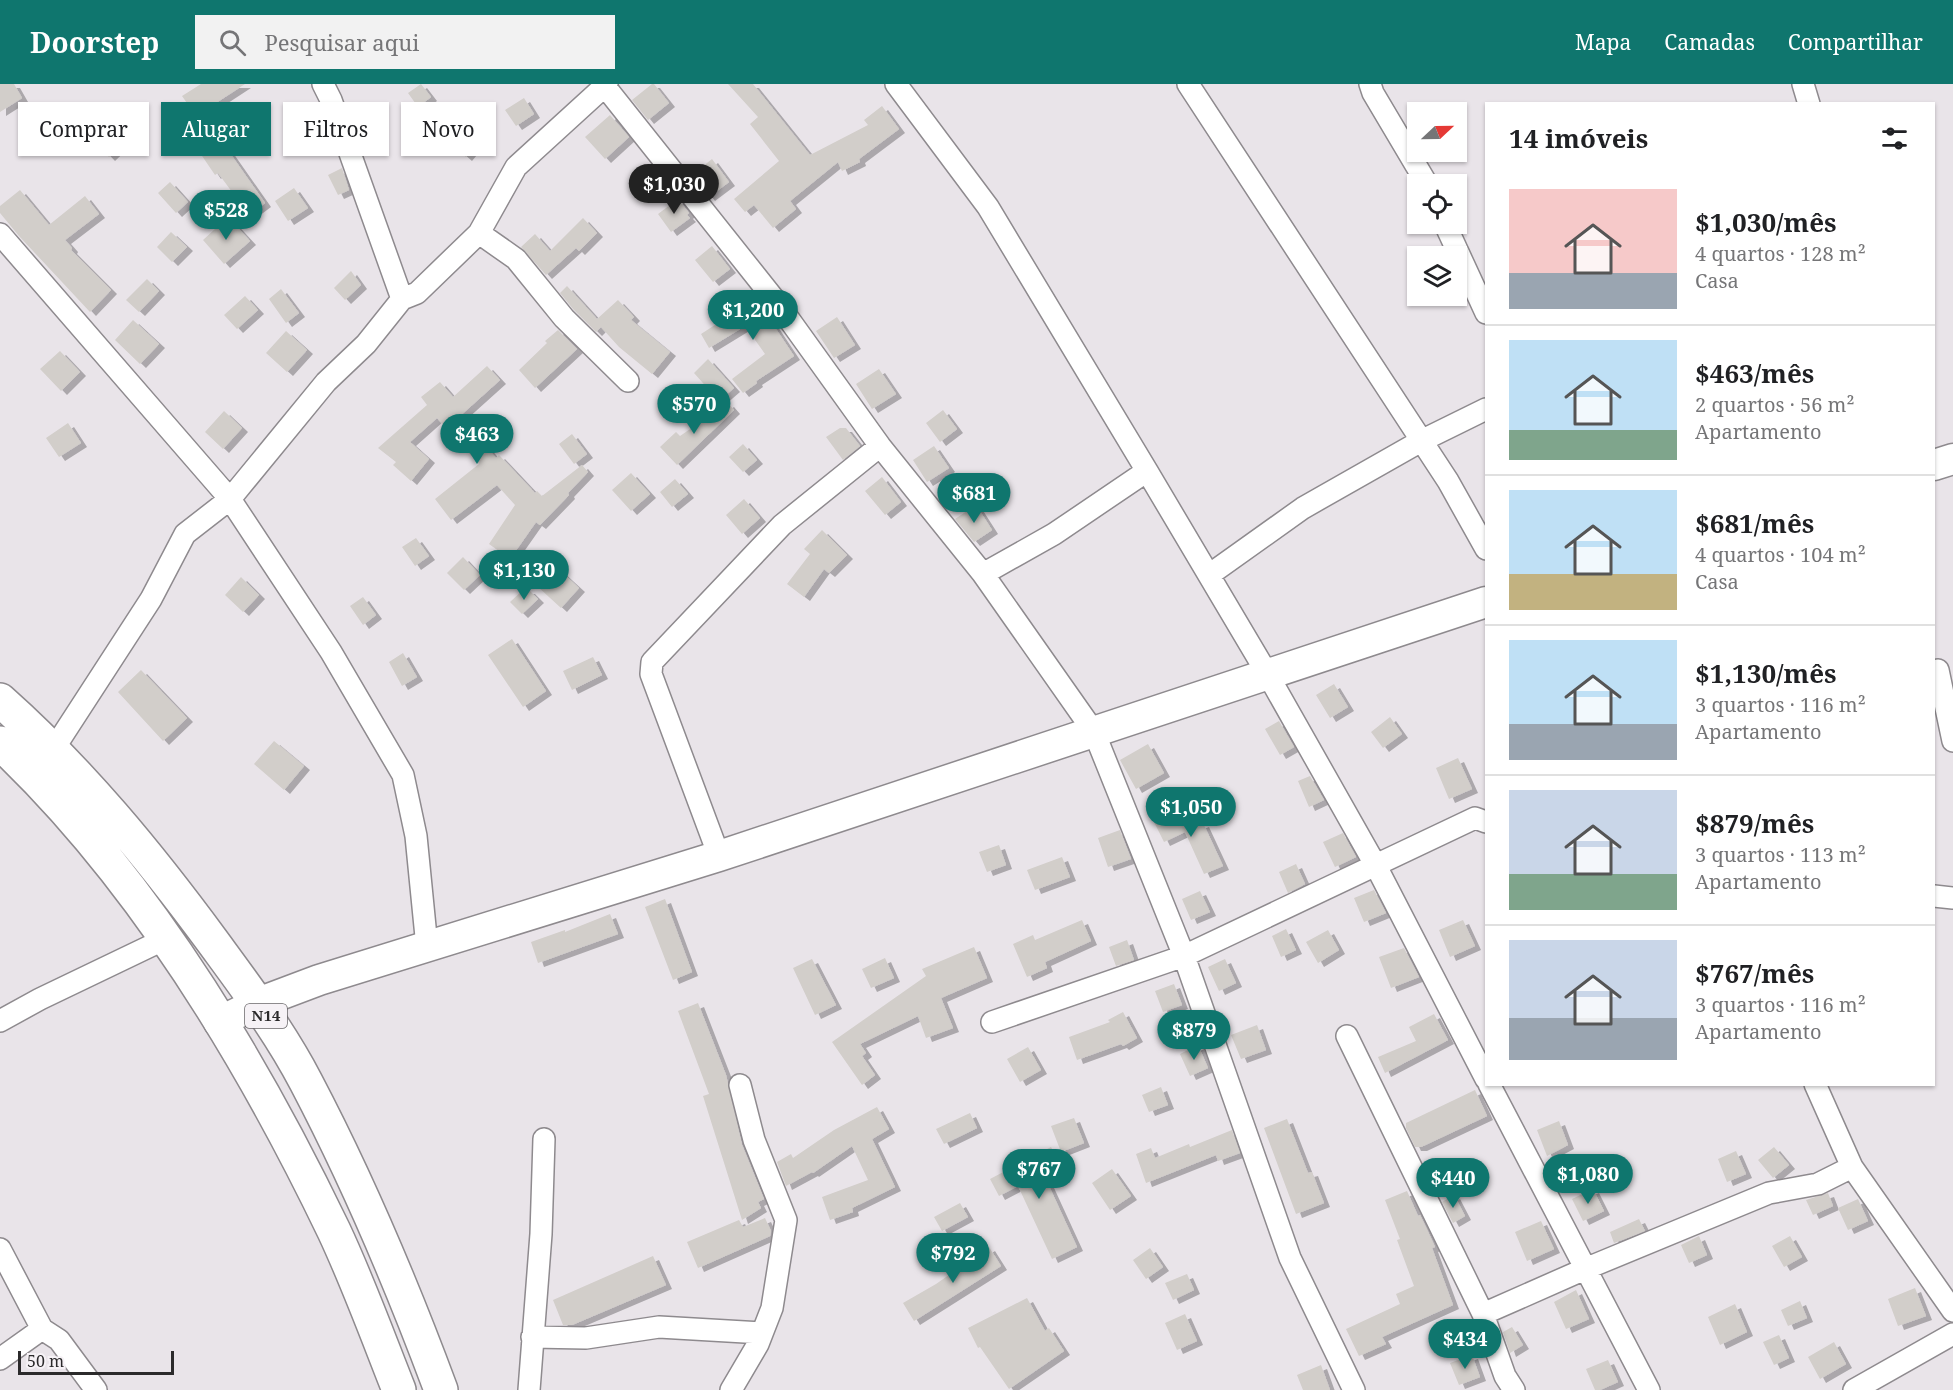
<!DOCTYPE html>
<html lang="pt">
<head>
<meta charset="utf-8">
<style>
  :root { --surface:#fff; --page:#f2f2f2; --text:#202124; --muted:#757577; --line:#e0e0e0; --accent:#0f766e }
  body { margin:0; font-family:"Noto Serif",serif; background:var(--page); color:var(--text); height:100vh; display:flex; flex-direction:column; font-size:22px; white-space:nowrap }
  * { box-sizing:border-box; margin:0 }
  p { font-size:20px; color:var(--muted) }
  .icon { flex:none; width:33px; height:33px; fill:none; stroke:currentColor; stroke-width:2; stroke-linecap:round; stroke-linejoin:round }
  .map { position:relative; flex:1; overflow:hidden }
  .drawer { position:absolute; left:1485px; top:18px; width:450px; height:984px; display:flex; flex-direction:column; background:var(--surface); border-radius:0px; box-shadow:0 2px 4px #0004 }
  .drawer>* { flex:none }
  .banner { position:absolute; left:18px; top:18px; width:570px; height:54px; display:flex; gap:12px }
  .needle { width:39px; rotate:68deg }
  .tools { position:absolute; left:1407px; top:18px; display:grid; gap:12px }
  .tools a { display:grid; place-items:center; width:60px; height:60px; border-radius:0px; background:var(--surface); box-shadow:0 2px 4px #0004; font-size:30px }
  .scale { position:absolute; left:18px; bottom:15px; width:156px; box-sizing:border-box; padding-left:6px; border:3px solid #2b2a2b; border-top:0; font-size:16px; line-height:21px; white-space:nowrap; color:#2b2a2b; -webkit-text-stroke:4px #f6f2f6; paint-order:stroke }
  .price { position:absolute; translate:-50% -51px; padding:0 14px; border-radius:21px; background:var(--accent); color:#fff; font-size:20px; line-height:39px; filter:drop-shadow(0 2px 3px #0008) }
  .price::after { content:''; position:absolute; left:50%; top:36px; width:18px; height:14px; margin-left:-9px; background:inherit; clip-path:polygon(0 0,100% 0,50% 100%) }
  .price.current { background:#222; color:#fff }
  ul { padding:0; list-style:none }
  li { display:flex; align-items:center; gap:18px; height:150px; padding:0 24px }
  li+li { border-top:2px solid var(--line) }
  li span { display:grid; place-items:center; flex:none; width:168px; height:120px; border-radius:0px; color:#555 }
  li>.icon { margin-inline-start:auto }
  span .icon { width:72px; height:72px; fill:#fffc; stroke-width:1 }
  li b { font-size:26px }
  h2 { display:flex; justify-content:space-between; align-items:center; height:72px; padding:0 24px; font-size:26px }
  .pill { padding:0 21px; border-radius:0px; background:var(--surface); box-shadow:0 2px 4px #0004; font-size:21px; line-height:54px }
  .pill.current { background:var(--accent); color:#fff }
  header { display:flex; align-items:center; gap:36px; box-sizing:border-box; height:84px; padding:0 30px; background:var(--accent); color:#fff }
  header strong { font-size:28px }
  nav { display:flex; gap:33px; margin-inline-start:auto; font-size:21px }
  .search { width:420px; height:54px; background:var(--page); display:flex; align-items:center; gap:15px; box-sizing:border-box; padding:0 21px; border-radius:0px; color:var(--muted); font-size:22px }
  .map>svg:first-child { display:block }
  .building { fill:#d2ceca; filter:url(#shadow) }
  .lines { fill:none; stroke-linecap:round; stroke-linejoin:round }
  .street-casing { stroke:#8e8a8e; stroke-width:24 }
  .secondary-casing { stroke:#8e8a8e; stroke-width:33 }
  .primary-casing { stroke:#8e8a8e; stroke-width:36 }
  .street { stroke:#fff; stroke-width:21 }
  .secondary { stroke:#fff; stroke-width:30 }
  .primary { stroke:#fff; stroke-width:33 }
  .labels { text-anchor:middle; stroke-width:4.5; stroke-linejoin:round; paint-order:stroke }
  .shield { fill:#f6f2f6; stroke:#686668; stroke-width:1.5 }
  .shield-label { font-size:15px; font-weight:bold; fill:#2b2a2b }
</style>
</head>
<body>
<header>
<strong>Doorstep</strong>
<div class="search"><svg class="icon" aria-label="search" viewBox="0 0 24 24"><circle cx="10" cy="10" r="6"/><path d="M15 15l6 6"/></svg>Pesquisar aqui</div>
<nav><a>Mapa</a><a>Camadas</a><a>Compartilhar</a></nav>
</header>
<div class="map">
<svg width="1953" height="1306" viewBox="0 0 1953 1306">
  <defs>
    <filter id="shadow"><feDropShadow dx="6" dy="4" stdDeviation="0" flood-color="#0004"/></filter>
  </defs>
  <rect width="100%" height="100%" fill="#e9e4e9"/>
  <path class="building" d="M 0,0 L 14,0 L 22,14 L 0,28 Z
    M 201,0 L 245,0 L 196,32 L 182,12 Z
    M 421,0 L 431,13 L 418,23 L 408,9 Z
    M 652,0 L 654,0 L 669,19 L 648,36 L 632,16 Z
    M 728,0 L 753,0 L 810,71 L 868,41 L 864,36 L 882,22 L 899,45 L 859,75 L 860,78 L 842,87 L 838,78 L 790,117 L 796,125 L 773,144 L 754,121 L 745,128 L 734,115 L 779,77 L 750,40 L 758,33 Z
    M 524,14 L 534,30 L 516,42 L 505,26 Z
    M 111,31 L 131,52 L 109,73 L 89,52 Z
    M 610,31 L 629,53 L 605,75 L 585,53 Z
    M 469,35 L 486,49 L 466,73 L 449,58 Z
    M 218,52 L 265,119 L 249,131 L 218,89 L 215,91 L 198,66 Z
    M 712,75 L 729,98 L 709,113 L 692,91 Z
    M 342,84 L 349,106 L 338,111 L 328,91 Z
    M 170,98 L 188,118 L 176,129 L 158,109 Z
    M 294,104 L 308,124 L 288,137 L 275,117 Z
    M 20,106 L 49,141 L 85,112 L 99,130 L 65,156 L 72,164 L 71,166 L 111,206 L 90,228 L 19,152 L 0,129 L 0,122 Z
    M 678,115 L 689,129 L 687,131 L 690,134 L 671,148 L 658,130 Z
    M 228,133 L 250,157 L 224,180 L 203,156 Z
    M 583,134 L 597,149 L 579,167 L 576,164 L 546,191 L 521,163 L 535,150 L 550,167 Z
    M 171,148 L 187,163 L 172,178 L 157,163 Z
    M 712,162 L 730,185 L 713,198 L 695,176 Z
    M 351,187 L 361,201 L 345,216 L 334,204 Z
    M 147,195 L 159,207 L 139,228 L 126,216 Z
    M 567,202 L 597,235 L 618,216 L 634,233 L 631,236 L 670,268 L 652,290 L 619,263 L 601,243 L 596,248 L 573,225 L 560,209 Z
    M 281,205 L 299,229 L 286,239 L 269,215 Z
    M 245,212 L 258,226 L 237,245 L 224,231 Z
    M 755,212 L 772,234 L 770,236 L 794,272 L 756,297 L 757,299 L 743,309 L 732,295 L 765,270 L 745,242 L 709,264 L 701,250 L 735,228 Z
    M 837,233 L 855,261 L 834,274 L 816,247 Z
    M 133,236 L 159,260 L 140,280 L 115,256 Z
    M 558,246 L 577,265 L 535,304 L 519,286 L 547,259 L 545,257 Z
    M 286,247 L 307,266 L 287,288 L 266,269 Z
    M 60,267 L 80,288 L 61,307 L 40,285 Z
    M 708,275 L 734,304 L 719,317 L 694,289 Z
    M 487,282 L 500,296 L 460,332 L 496,374 L 499,371 L 535,409 L 537,407 L 542,412 L 582,381 L 588,388 L 568,409 L 569,411 L 540,441 L 536,438 L 510,475 L 489,460 L 515,421 L 497,401 L 451,436 L 435,415 L 479,380 L 437,334 L 410,358 L 429,375 L 411,397 L 393,381 L 396,378 L 378,364 L 427,321 L 421,313 L 440,298 L 453,313 Z
    M 879,285 L 896,310 L 872,325 L 856,300 Z
    M 728,319 L 734,326 L 677,381 L 660,363 L 676,348 L 680,352 Z
    M 943,326 L 957,345 L 940,358 L 926,339 Z
    M 224,327 L 242,344 L 223,365 L 205,348 Z
    M 68,339 L 81,359 L 59,373 L 46,354 Z
    M 840,344 L 846,344 L 860,362 L 843,376 L 826,353 Z
    M 572,350 L 587,370 L 574,380 L 559,360 Z
    M 743,360 L 757,376 L 743,388 L 729,373 Z
    M 934,362 L 949,384 L 927,398 L 913,376 Z
    M 631,389 L 650,410 L 631,427 L 612,406 Z
    M 882,393 L 901,418 L 885,431 L 865,407 Z
    M 675,395 L 688,410 L 672,423 L 660,408 Z
    M 744,415 L 760,434 L 742,450 L 726,431 Z
    M 976,421 L 992,446 L 974,458 L 955,435 Z
    M 822,446 L 847,471 L 829,489 L 824,485 L 804,513 L 787,500 L 810,470 L 804,465 Z
    M 416,454 L 429,472 L 415,482 L 402,463 Z
    M 463,473 L 480,491 L 464,506 L 447,489 Z
    M 556,483 L 579,504 L 561,524 L 538,503 Z
    M 241,493 L 259,511 L 243,528 L 225,511 Z
    M 523,506 L 529,506 L 538,515 L 522,530 L 510,518 Z
    M 363,513 L 376,531 L 363,541 L 350,522 Z
    M 512,555 L 546,607 L 523,623 L 488,571 Z
    M 403,569 L 417,593 L 402,602 L 389,578 Z
    M 593,573 L 602,591 L 572,606 L 563,587 Z
    M 141,586 L 187,634 L 163,657 L 118,608 Z
    M 1334,600 L 1348,623 L 1330,634 L 1316,611 Z
    M 1390,633 L 1402,650 L 1383,664 L 1371,648 Z
    M 1279,637 L 1294,663 L 1280,671 L 1265,645 Z
    M 274,657 L 304,682 L 284,706 L 254,680 Z
    M 1148,660 L 1164,689 L 1136,705 L 1120,676 Z
    M 1458,674 L 1472,705 L 1449,715 L 1436,684 Z
    M 1310,692 L 1324,716 L 1309,723 L 1298,697 Z
    M 1186,723 L 1196,742 L 1203,739 L 1223,782 L 1204,790 L 1185,748 L 1164,758 L 1154,738 Z
    M 1120,746 L 1131,775 L 1108,783 L 1098,754 Z
    M 1343,749 L 1356,773 L 1335,783 L 1323,758 Z
    M 999,761 L 1006,781 L 987,788 L 979,768 Z
    M 1062,773 L 1070,793 L 1035,806 L 1027,786 Z
    M 1296,780 L 1305,800 L 1288,809 L 1279,788 Z
    M 1374,806 L 1386,829 L 1364,838 L 1354,814 Z
    M 1200,807 L 1210,828 L 1191,836 L 1182,815 Z
    M 665,815 L 692,888 L 673,896 L 645,823 Z
    M 610,830 L 618,850 L 538,879 L 531,858 L 565,846 L 565,848 Z
    M 1082,836 L 1091,857 L 1045,878 L 1047,884 L 1027,893 L 1013,860 L 1033,851 L 1035,856 Z
    M 1463,836 L 1475,862 L 1450,873 L 1439,846 Z
    M 1286,845 L 1296,866 L 1281,873 L 1272,852 Z
    M 1328,846 L 1339,866 L 1318,879 L 1306,858 Z
    M 1127,856 L 1134,876 L 1116,882 L 1109,863 Z
    M 974,863 L 987,894 L 941,914 L 953,944 L 926,954 L 918,932 L 860,960 L 866,969 L 862,972 L 875,991 L 862,1001 L 832,958 L 926,892 L 922,885 Z
    M 1404,864 L 1419,893 L 1391,904 L 1379,873 Z
    M 885,874 L 894,894 L 871,904 L 862,885 Z
    M 812,875 L 836,921 L 815,931 L 793,884 Z
    M 1225,875 L 1236,899 L 1219,907 L 1208,883 Z
    M 1174,900 L 1182,921 L 1163,928 L 1155,907 Z
    M 698,919 L 726,991 L 742,1061 L 764,1115 L 758,1118 L 761,1124 L 742,1136 L 703,1012 L 709,1010 L 678,927 Z
    M 1123,928 L 1137,954 L 1123,962 L 1121,960 L 1077,976 L 1069,953 L 1110,938 L 1108,936 Z
    M 1434,930 L 1448,956 L 1385,989 L 1378,973 L 1416,957 L 1409,943 Z
    M 1257,941 L 1266,966 L 1241,975 L 1231,951 Z
    M 1198,961 L 1208,984 L 1190,992 L 1180,970 Z
    M 1028,963 L 1041,986 L 1020,998 L 1007,975 Z
    M 1161,1003 L 1168,1021 L 1149,1028 L 1142,1011 Z
    M 1475,1006 L 1487,1032 L 1421,1063 L 1415,1063 L 1406,1044 L 1406,1039 Z
    M 877,1023 L 889,1045 L 872,1055 L 895,1103 L 852,1124 L 853,1128 L 830,1136 L 822,1113 L 868,1096 L 852,1062 L 813,1089 L 812,1088 L 786,1102 L 777,1078 L 791,1070 L 793,1074 L 834,1046 Z
    M 970,1029 L 977,1044 L 944,1060 L 936,1045 Z
    M 1074,1034 L 1084,1059 L 1061,1068 L 1051,1042 Z
    M 1287,1035 L 1308,1089 L 1312,1088 L 1324,1119 L 1296,1130 L 1264,1044 Z
    M 1559,1037 L 1568,1061 L 1547,1072 L 1537,1046 Z
    M 1232,1046 L 1240,1069 L 1218,1077 L 1216,1071 L 1146,1099 L 1136,1070 L 1151,1064 L 1155,1074 L 1189,1060 L 1190,1063 Z
    M 1051,1063 L 1060,1080 L 1043,1089 L 1077,1163 L 1052,1175 L 1018,1102 L 999,1112 L 990,1095 Z
    M 1774,1063 L 1789,1081 L 1773,1094 L 1758,1076 Z
    M 1736,1067 L 1746,1090 L 1727,1098 L 1718,1075 Z
    M 1112,1085 L 1131,1112 L 1110,1126 L 1092,1099 Z
    M 1593,1105 L 1604,1127 L 1583,1137 L 1572,1115 Z
    M 1407,1107 L 1418,1132 L 1420,1131 L 1430,1152 L 1435,1163 L 1432,1164 L 1453,1221 L 1382,1253 L 1386,1260 L 1359,1272 L 1346,1245 L 1400,1220 L 1396,1210 L 1414,1202 L 1397,1156 L 1400,1155 L 1385,1116 Z
    M 1828,1109 L 1833,1122 L 1813,1131 L 1806,1116 Z
    M 1454,1111 L 1465,1132 L 1453,1139 L 1442,1118 Z
    M 1858,1115 L 1868,1137 L 1848,1146 L 1838,1124 Z
    M 960,1119 L 968,1133 L 942,1147 L 934,1133 Z
    M 765,1134 L 771,1147 L 770,1152 L 698,1184 L 687,1158 L 739,1136 L 743,1143 Z
    M 1639,1135 L 1645,1147 L 1614,1159 L 1610,1148 Z
    M 1541,1137 L 1554,1165 L 1527,1177 L 1515,1148 Z
    M 1699,1152 L 1707,1171 L 1689,1179 L 1681,1161 Z
    M 1790,1152 L 1802,1173 L 1784,1183 L 1772,1162 Z
    M 989,1163 L 1001,1182 L 914,1237 L 903,1219 L 936,1200 Z
    M 1150,1164 L 1163,1183 L 1146,1195 L 1133,1176 Z
    M 653,1172 L 666,1201 L 572,1241 L 563,1241 L 553,1216 Z
    M 1187,1190 L 1194,1206 L 1173,1216 L 1165,1199 Z
    M 1915,1204 L 1926,1232 L 1898,1242 L 1888,1215 Z
    M 1576,1206 L 1589,1235 L 1566,1245 L 1554,1218 Z
    M 1027,1214 L 1045,1247 L 1049,1244 L 1064,1267 L 1009,1305 L 980,1263 L 978,1264 L 968,1244 Z
    M 1800,1217 L 1807,1234 L 1788,1242 L 1781,1226 Z
    M 1735,1220 L 1747,1248 L 1720,1261 L 1708,1233 Z
    M 1185,1230 L 1197,1257 L 1177,1266 L 1165,1239 Z
    M 1512,1243 L 1523,1261 L 1510,1269 L 1503,1248 Z
    M 1779,1251 L 1789,1274 L 1774,1281 L 1763,1258 Z
    M 1834,1258 L 1846,1280 L 1820,1295 L 1808,1273 Z
    M 1472,1271 L 1480,1293 L 1459,1301 L 1450,1279 Z
    M 1608,1276 L 1618,1298 L 1600,1306 L 1595,1306 L 1586,1285 Z
    M 1321,1281 L 1330,1306 L 1303,1306 L 1297,1291 Z"/>
  <g class="lines">
    <defs>
      <path id="street" d="M 323,0 L 331,16 L 402,215
        M 603,0 L 778,220 L 880,362 L 983,490 L 1094,648 L 1184,872 L 1290,1174 L 1354,1306
        M 896,0 L 988,123 L 1147,387 L 1268,591 L 1376,782 L 1486,995
        M 1188,0 L 1448,397 L 1486,465
        M 1370,0 L 1373,9 L 1427,100
        M 1803,0 L 1809,20
        M 1445,140 L 1486,229
        M 479,149 L 516,175 L 564,234 L 628,297
        M 0,150 L 230,415 L 331,568 L 403,691 L 416,752 L 427,863
        M 983,490 L 1054,450 L 1147,387
        M 1209,491 L 1303,424 L 1421,357 L 1486,325
        M 1938,586 L 1953,657
        M 53,666 L 151,515 L 185,450 L 230,415 L 326,298 L 366,260 L 402,215 L 417,209 L 479,149 L 516,83 L 607,0
        M 719,772 L 651,590 L 652,578 L 782,441 L 880,362
        M 1934,812 L 1953,814
        M 0,937 L 40,915 L 165,855
        M 992,938 L 1184,872 L 1475,734 L 1486,738
        M 1347,952 L 1483,1230 L 1505,1292 L 1514,1306
        M 1489,1000 L 1649,1306
        M 1815,1000 L 1852,1083 L 1953,1227
        M 0,1165 L 42,1245 L 59,1256 L 96,1306
        M 1483,1230 L 1585,1185 L 1769,1109 L 1818,1100 L 1852,1083
        M 532,1253 L 586,1254 L 659,1243 L 762,1249
        M 0,1275 L 42,1245
        M 529,1306 L 541,1150 L 544,1055
        M 731,1306 L 758,1260 L 772,1224 L 786,1136 L 754,1056 L 740,1001
        M 1854,1306 L 1953,1250"/>
      <path id="secondary" d="M 1934,381 L 1953,375
        M 219,938 L 258,919 L 319,896 L 719,772 L 1486,518"/>
      <path id="primary" d="M 0,616 C 81,688 149,771 213,858 C 246,903 280,948 306,998 C 358,1097 402,1201 441,1306
        M 0,659 C 140,791 251,974 334,1147 C 358,1198 378,1253 399,1306"/>
    </defs>
    <use href="#street" class="street-casing"/>
    <use href="#secondary" class="secondary-casing"/>
    <use href="#primary" class="primary-casing"/>
    <use href="#street" class="street"/>
    <use href="#secondary" class="secondary"/>
    <use href="#primary" class="primary"/>
  </g>
  <g class="labels">
    <rect class="shield" x="245" y="920" width="42" height="24" rx="4.5"/>
    <g class="shield-label">
      <text x="266" y="937">N14</text>
    </g>
  </g>
</svg>
<div class="tools">
<a><svg class="needle" viewBox="-14 -14 28 28"><path d="M0-13l5 13h-10z" fill="#e53935"/><path d="M0 13l5-13h-10z" fill="#757577"/></svg></a>
<a><svg class="icon" aria-label="locate" viewBox="0 0 24 24"><circle cx="12" cy="12" r="6"/><path d="M12 2v4M12 18v4M2 12h4M18 12h4"/></svg></a>
<a><svg class="icon" aria-label="layers" viewBox="0 0 24 24"><path d="M12 4l9 5-9 5-9-5zM3 14l9 5 9-5"/></svg></a>
</div>
<div class="scale">50 m</div>
<b class="price current" style="left:674px;top:131px">$1,030</b>
<b class="price" style="left:226px;top:157px">$528</b>
<b class="price" style="left:753px;top:257px">$1,200</b>
<b class="price" style="left:694px;top:351px">$570</b>
<b class="price" style="left:477px;top:381px">$463</b>
<b class="price" style="left:974px;top:440px">$681</b>
<b class="price" style="left:524px;top:517px">$1,130</b>
<b class="price" style="left:1191px;top:754px">$1,050</b>
<b class="price" style="left:1194px;top:977px">$879</b>
<b class="price" style="left:1039px;top:1116px">$767</b>
<b class="price" style="left:1588px;top:1121px">$1,080</b>
<b class="price" style="left:1453px;top:1125px">$440</b>
<b class="price" style="left:953px;top:1200px">$792</b>
<b class="price" style="left:1465px;top:1286px">$434</b>
<div class="banner">
<a class="pill">Comprar</a>
<a class="pill current">Alugar</a>
<a class="pill">Filtros</a>
<a class="pill">Novo</a>
</div>
<section class="drawer">
<h2>14 imóveis<svg class="icon" aria-label="filters" viewBox="0 0 24 24"><path d="M4 7h16M4 17h16"/><circle cx="9" cy="7" r="2"/><circle cx="15" cy="17" r="2"/></svg></h2>
<ul>
<li><span style="background:linear-gradient(#f6c9c9 70%,#9aa5b1 0)"><svg class="icon" aria-label="home" viewBox="0 0 24 24"><path d="M3 11l9-7 9 7M6 9v11h12V9"/></svg></span><div><b>$1,030/mês</b><p>4 quartos · 128 m²</p><p>Casa</p></div></li>
<li><span style="background:linear-gradient(#bfe0f5 75%,#7fa58c 0)"><svg class="icon" aria-label="home" viewBox="0 0 24 24"><path d="M3 11l9-7 9 7M6 9v11h12V9"/></svg></span><div><b>$463/mês</b><p>2 quartos · 56 m²</p><p>Apartamento</p></div></li>
<li><span style="background:linear-gradient(#bfe0f5 70%,#c2b280 0)"><svg class="icon" aria-label="home" viewBox="0 0 24 24"><path d="M3 11l9-7 9 7M6 9v11h12V9"/></svg></span><div><b>$681/mês</b><p>4 quartos · 104 m²</p><p>Casa</p></div></li>
<li><span style="background:linear-gradient(#bfe0f5 70%,#9aa5b1 0)"><svg class="icon" aria-label="home" viewBox="0 0 24 24"><path d="M3 11l9-7 9 7M6 9v11h12V9"/></svg></span><div><b>$1,130/mês</b><p>3 quartos · 116 m²</p><p>Apartamento</p></div></li>
<li><span style="background:linear-gradient(#c9d6e8 70%,#7fa58c 0)"><svg class="icon" aria-label="home" viewBox="0 0 24 24"><path d="M3 11l9-7 9 7M6 9v11h12V9"/></svg></span><div><b>$879/mês</b><p>3 quartos · 113 m²</p><p>Apartamento</p></div></li>
<li><span style="background:linear-gradient(#c9d6e8 65%,#9aa5b1 0)"><svg class="icon" aria-label="home" viewBox="0 0 24 24"><path d="M3 11l9-7 9 7M6 9v11h12V9"/></svg></span><div><b>$767/mês</b><p>3 quartos · 116 m²</p><p>Apartamento</p></div></li>
</ul>
</section>
</div>
</body>
</html>
